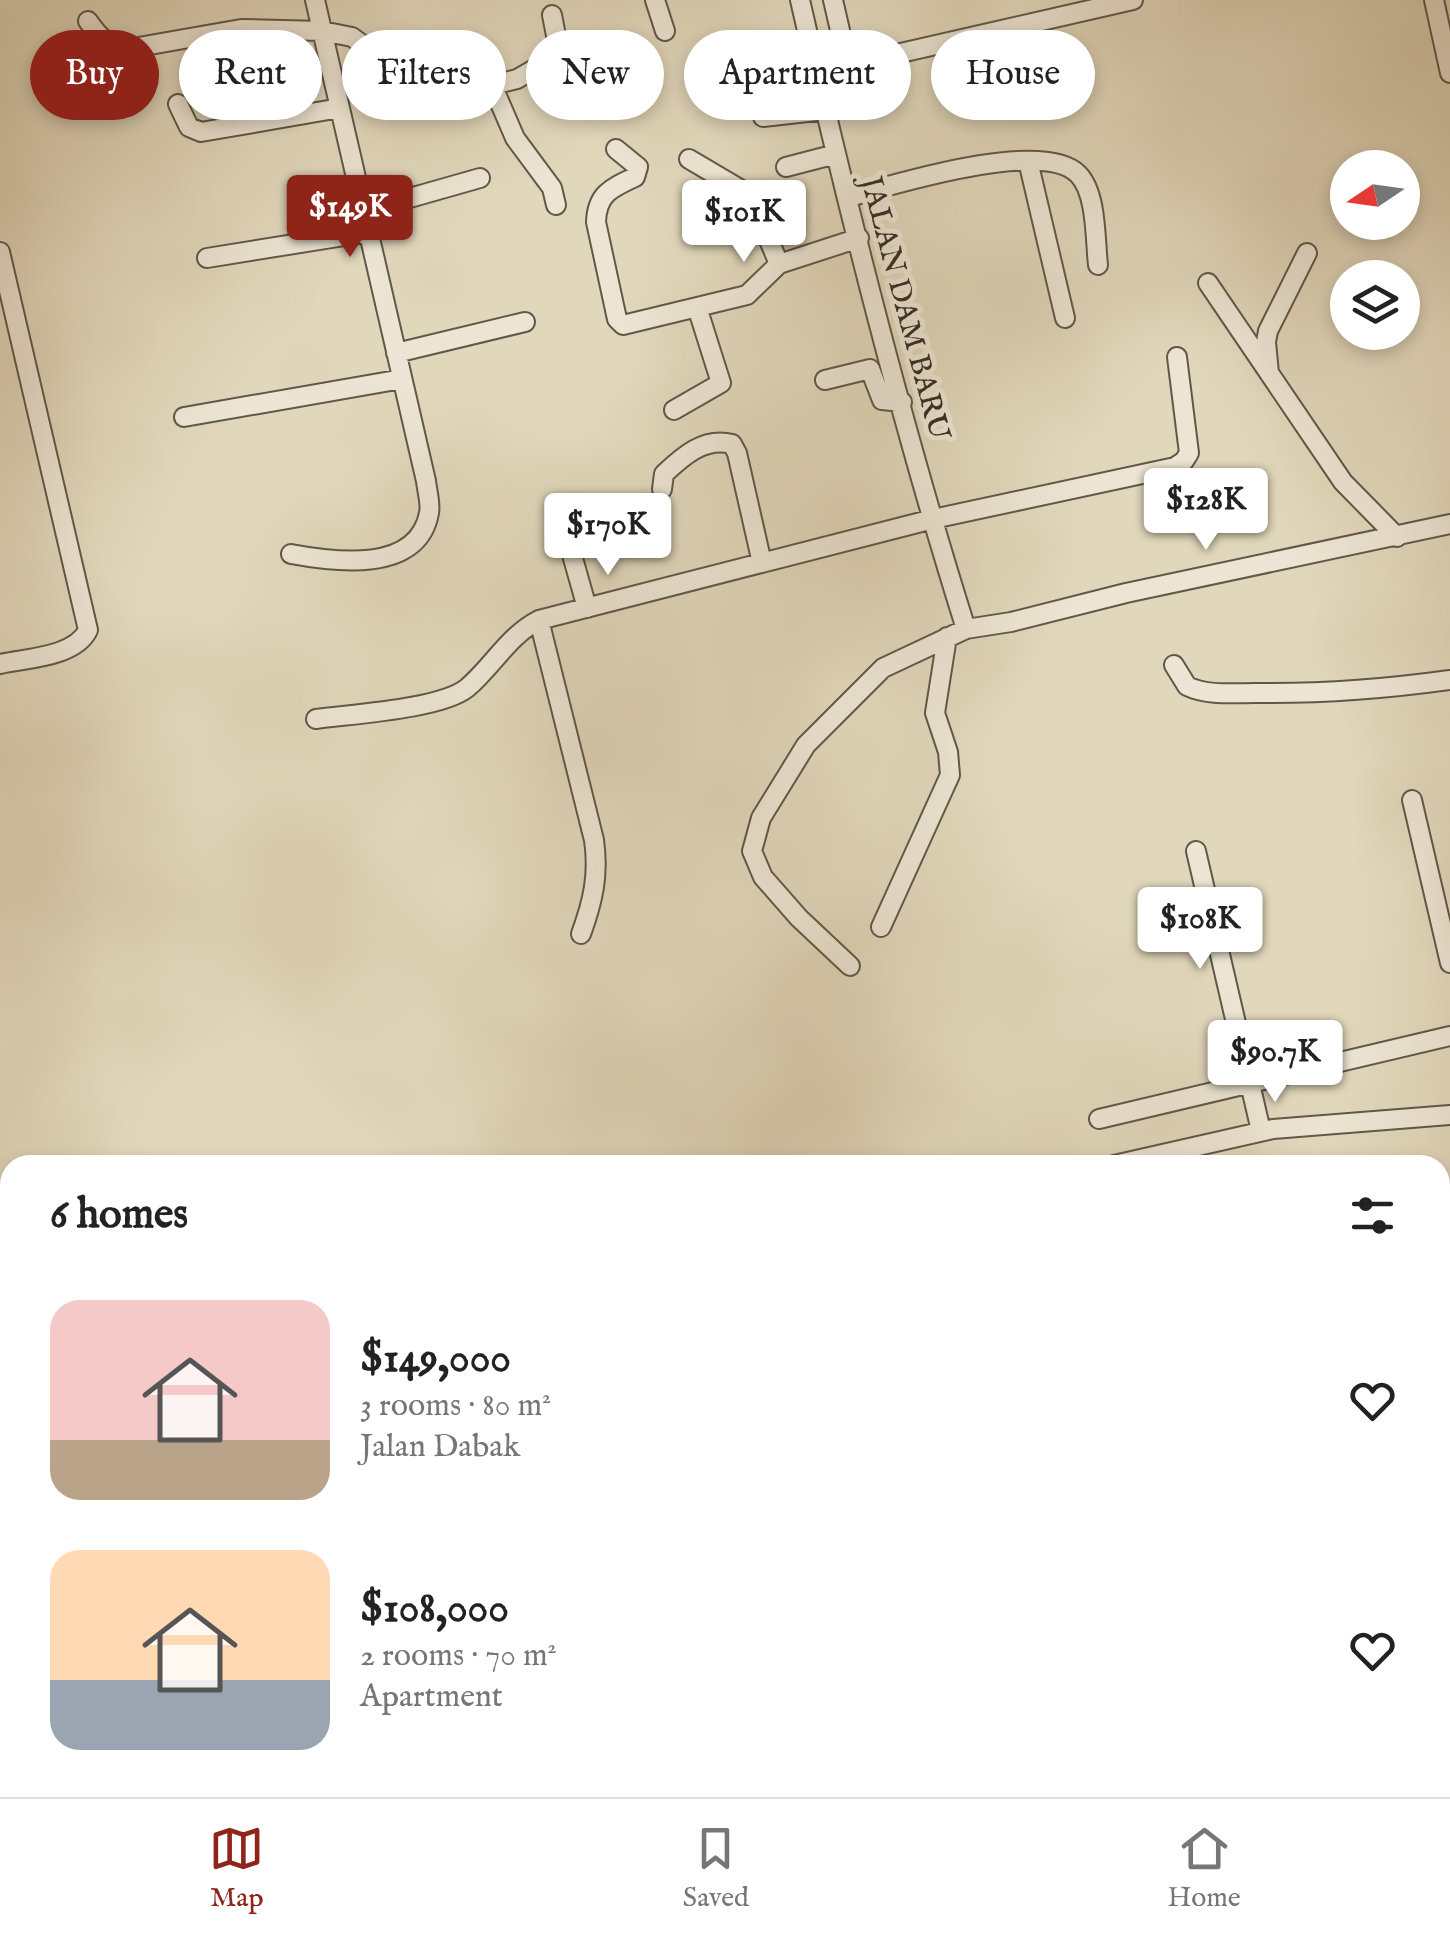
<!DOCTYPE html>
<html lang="en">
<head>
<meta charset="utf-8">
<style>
  :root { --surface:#fff; --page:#f2f2f2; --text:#222; --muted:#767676; --line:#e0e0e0; --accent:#8f2418 }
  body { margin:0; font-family:"IM FELL English",serif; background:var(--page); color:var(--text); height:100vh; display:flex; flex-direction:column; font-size:38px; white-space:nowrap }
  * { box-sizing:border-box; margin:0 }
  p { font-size:32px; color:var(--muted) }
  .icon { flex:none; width:55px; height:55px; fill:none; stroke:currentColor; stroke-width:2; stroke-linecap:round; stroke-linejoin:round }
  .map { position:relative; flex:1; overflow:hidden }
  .side { position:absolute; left:0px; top:1155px; width:1450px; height:642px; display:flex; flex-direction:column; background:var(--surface); border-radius:30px 30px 0 0; box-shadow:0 5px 15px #0003 }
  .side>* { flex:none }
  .hud { position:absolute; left:30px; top:30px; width:1390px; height:90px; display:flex; gap:20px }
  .needle { width:65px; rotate:257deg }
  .controls { position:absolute; left:1330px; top:150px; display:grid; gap:20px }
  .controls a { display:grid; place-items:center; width:90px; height:90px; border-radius:50%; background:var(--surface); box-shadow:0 5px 15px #0003; font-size:50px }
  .price { position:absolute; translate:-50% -85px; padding:0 22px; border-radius:10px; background:#fff; color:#222; font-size:32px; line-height:65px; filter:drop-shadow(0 2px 5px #0008) }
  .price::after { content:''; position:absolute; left:50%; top:60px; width:30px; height:22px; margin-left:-15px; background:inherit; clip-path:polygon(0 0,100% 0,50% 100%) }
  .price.on { background:var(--accent); color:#fff }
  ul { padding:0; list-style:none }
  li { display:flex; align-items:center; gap:30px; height:250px; padding:0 50px }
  li span { display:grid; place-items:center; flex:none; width:280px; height:200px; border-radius:30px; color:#555 }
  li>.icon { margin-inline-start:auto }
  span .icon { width:120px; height:120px; fill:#fffc; stroke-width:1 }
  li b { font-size:42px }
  h2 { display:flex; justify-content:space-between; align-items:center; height:120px; padding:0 50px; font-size:42px }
  .pill { padding:0 35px; border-radius:45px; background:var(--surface); box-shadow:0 5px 15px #0003; font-size:35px; line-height:90px }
  .pill.on { background:var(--accent); color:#fff }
  .tab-bar { display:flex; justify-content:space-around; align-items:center; height:140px; border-top:2px solid var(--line); background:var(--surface); font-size:28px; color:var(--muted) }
  .tab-bar a { display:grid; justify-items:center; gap:5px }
  .tab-bar .on { color:var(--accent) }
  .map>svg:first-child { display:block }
  .water { fill:#95b8b6; stroke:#6f807c; stroke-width:2.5 }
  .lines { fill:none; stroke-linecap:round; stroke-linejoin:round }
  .river { stroke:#95b8b6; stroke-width:30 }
  .minor-casing { stroke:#61584a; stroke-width:22 }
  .path { stroke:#362d24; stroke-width:2.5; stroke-dasharray:2.5 5; stroke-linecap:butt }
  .minor { stroke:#ece5d3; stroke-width:18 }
  .labels { text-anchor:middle; stroke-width:10; stroke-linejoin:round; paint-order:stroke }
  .street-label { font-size:30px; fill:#362d24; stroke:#ece5d3 }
</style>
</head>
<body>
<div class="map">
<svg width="1450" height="1797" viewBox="0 0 1450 1797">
  <rect width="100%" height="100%" fill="#e1d7bb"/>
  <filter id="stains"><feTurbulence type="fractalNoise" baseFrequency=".002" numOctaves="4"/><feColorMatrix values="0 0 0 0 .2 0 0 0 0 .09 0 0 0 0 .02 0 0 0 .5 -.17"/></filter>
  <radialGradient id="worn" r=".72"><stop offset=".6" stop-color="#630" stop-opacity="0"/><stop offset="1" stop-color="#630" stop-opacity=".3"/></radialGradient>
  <path class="water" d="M 10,1461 L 10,1788 L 163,1788 L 146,1797 L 0,1797 L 0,1462 Z"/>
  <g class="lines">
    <path class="river" d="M 1440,1400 L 1450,1397"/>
    <defs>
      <path id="minor" d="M 655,0 L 665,31
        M 800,0 C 848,211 901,423 966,629
        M 833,0 L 848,65 L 1133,0
        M 1434,0 L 1450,73
        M 88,21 C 99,37 108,46 127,49 L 241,29 L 322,31 L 352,37 L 386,62 L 416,67 L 443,83 L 473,90 L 517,79 L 552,59 L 558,46 L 552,15
        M 493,87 L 515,138 L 552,188 L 556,205
        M 178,104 L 189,127 L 201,132 L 340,108
        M 763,117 L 825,110
        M 616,149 L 638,167 L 635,177 C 611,188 597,194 596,222 L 617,319 L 623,325 L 747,295 L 779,264 L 859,238
        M 689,159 L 750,195 L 779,264
        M 1028,161 L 1065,318
        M 786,167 L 836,154
        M 849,197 C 893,185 1042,138 1078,174 C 1097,193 1095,239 1098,265
        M 364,211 L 480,178
        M 0,252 L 88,630 C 75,657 27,658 0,664
        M 207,258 L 369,232
        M 1208,283 L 1343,482 L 1397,537
        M 396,353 L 525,322
        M 1269,373 L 1266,342 L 1268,331 L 1307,253
        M 825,380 L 870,369 L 882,400 L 902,402
        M 674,410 L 721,383 L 697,307
        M 184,417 L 402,379
        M 662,489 L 664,474 C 683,456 704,437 732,444 L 737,453 L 762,563
        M 567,537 L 587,608
        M 291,554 C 334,562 418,574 429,513 C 431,504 427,491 426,481 L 315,0
        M 539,620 L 594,840 C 599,875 593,901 581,934
        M 1174,665 L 1187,686 C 1207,696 1234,693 1256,693 C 1321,694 1385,689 1450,680
        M 316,719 C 352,714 441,709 467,688 C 492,667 509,635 539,620 L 933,519 L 1175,467 L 1184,461 L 1189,453 L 1177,357
        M 1412,800 L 1450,963
        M 1196,851 L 1261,1131
        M 881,927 L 950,775 L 948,752 L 935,713 L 947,637
        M 850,966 L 799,918 L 763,877 L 752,851 L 761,818 L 806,745 L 883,668 L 966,629 L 1011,622 L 1126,593 L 1450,524
        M 1099,1119 L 1450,1036
        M 1114,1165 L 1273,1129 L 1450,1115
        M 1440,1258 L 1450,1256
        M 0,1266 L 10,1265
        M 1440,1596 L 1450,1596
        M 966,1797 L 1005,1788
        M 1294,1797 L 1303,1788"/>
    </defs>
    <use href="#minor" class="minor-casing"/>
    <path class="path" d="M 1440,1515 L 1450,1509"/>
    <use href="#minor" class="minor"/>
  </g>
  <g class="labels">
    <g class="street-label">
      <text transform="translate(906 308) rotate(75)" y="10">JALAN DAM BARU</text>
    </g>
  </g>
  <rect width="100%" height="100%" filter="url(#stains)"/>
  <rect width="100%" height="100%" fill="url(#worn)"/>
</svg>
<div class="controls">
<a><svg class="needle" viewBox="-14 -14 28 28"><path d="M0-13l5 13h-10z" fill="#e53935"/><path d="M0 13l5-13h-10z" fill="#767676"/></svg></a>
<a><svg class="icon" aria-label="layers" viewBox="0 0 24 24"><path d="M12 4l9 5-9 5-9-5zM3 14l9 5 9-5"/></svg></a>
</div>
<b class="price on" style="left:350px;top:260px">$149K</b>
<b class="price" style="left:744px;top:265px">$101K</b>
<b class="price" style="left:1206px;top:553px">$128K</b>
<b class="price" style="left:608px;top:578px">$170K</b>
<b class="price" style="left:1200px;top:972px">$108K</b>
<b class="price" style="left:1275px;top:1105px">$90.7K</b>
<div class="hud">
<a class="pill on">Buy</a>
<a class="pill">Rent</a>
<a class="pill">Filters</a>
<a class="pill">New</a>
<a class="pill">Apartment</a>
<a class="pill">House</a>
</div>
<section class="side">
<h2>6 homes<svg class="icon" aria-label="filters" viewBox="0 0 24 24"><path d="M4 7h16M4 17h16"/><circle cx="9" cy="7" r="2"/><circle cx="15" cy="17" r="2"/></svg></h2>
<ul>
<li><span style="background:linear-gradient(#f6c9c9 70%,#b9a48a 0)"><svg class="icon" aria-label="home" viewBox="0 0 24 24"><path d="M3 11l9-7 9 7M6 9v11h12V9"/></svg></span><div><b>$149,000</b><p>3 rooms · 80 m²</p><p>Jalan Dabak</p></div><svg class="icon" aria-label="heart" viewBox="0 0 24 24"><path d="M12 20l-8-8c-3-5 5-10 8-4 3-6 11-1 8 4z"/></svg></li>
<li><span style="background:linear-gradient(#ffd9b3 65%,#9aa5b1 0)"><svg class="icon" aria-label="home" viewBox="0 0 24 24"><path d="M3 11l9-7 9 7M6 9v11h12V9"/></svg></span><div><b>$108,000</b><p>2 rooms · 70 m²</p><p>Apartment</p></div><svg class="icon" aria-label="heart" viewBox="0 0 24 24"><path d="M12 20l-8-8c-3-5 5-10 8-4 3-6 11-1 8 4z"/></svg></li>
</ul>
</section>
</div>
<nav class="tab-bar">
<a class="on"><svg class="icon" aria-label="map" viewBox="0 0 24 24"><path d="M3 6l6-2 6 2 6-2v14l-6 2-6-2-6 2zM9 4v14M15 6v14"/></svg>Map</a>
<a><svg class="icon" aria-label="saved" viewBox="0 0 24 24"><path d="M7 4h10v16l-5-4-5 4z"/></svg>Saved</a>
<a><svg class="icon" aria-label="home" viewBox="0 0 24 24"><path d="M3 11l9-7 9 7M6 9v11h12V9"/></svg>Home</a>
</nav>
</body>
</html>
